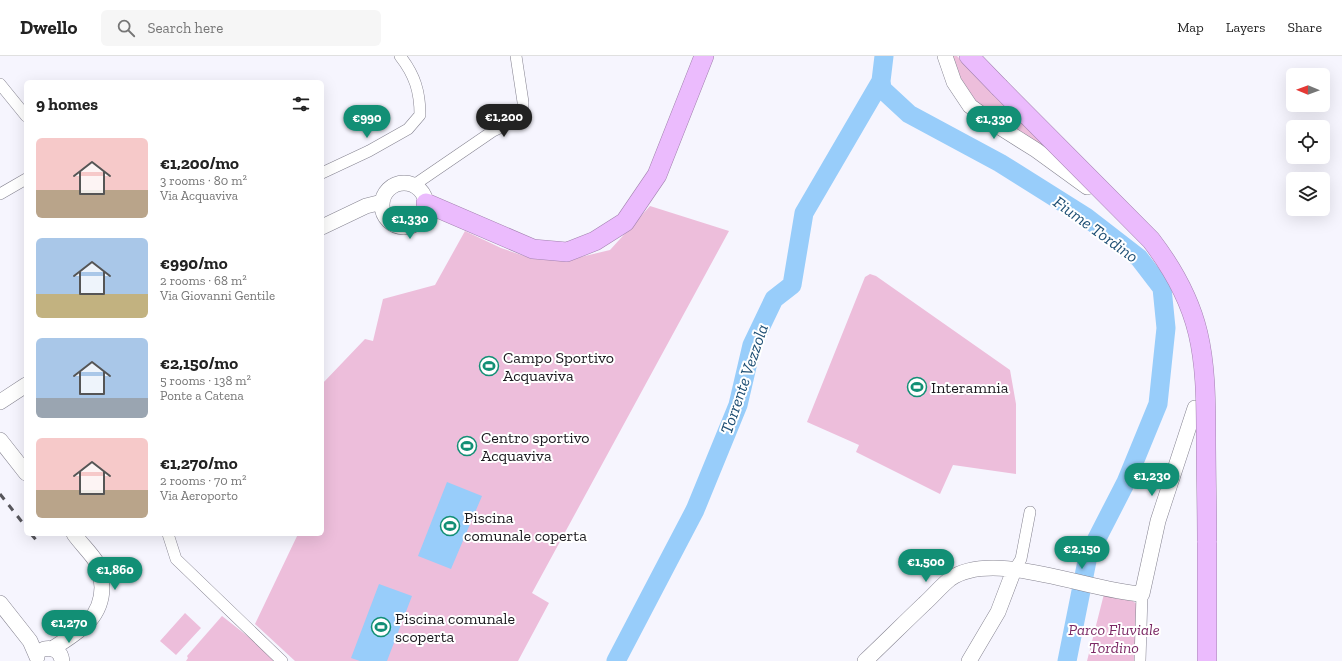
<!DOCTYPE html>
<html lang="en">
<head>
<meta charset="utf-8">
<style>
  :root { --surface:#fff; --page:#f6f6f6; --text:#222; --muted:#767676; --line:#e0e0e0; --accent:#128f75 }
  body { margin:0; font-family:"Zilla Slab",serif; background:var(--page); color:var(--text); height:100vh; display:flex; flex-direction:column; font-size:15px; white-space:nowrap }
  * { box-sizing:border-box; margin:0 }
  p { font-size:13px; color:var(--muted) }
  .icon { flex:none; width:22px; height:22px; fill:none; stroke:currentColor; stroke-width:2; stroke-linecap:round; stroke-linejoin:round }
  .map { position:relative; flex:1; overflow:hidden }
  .details { position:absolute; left:24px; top:24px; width:300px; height:456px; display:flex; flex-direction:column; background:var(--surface); border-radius:6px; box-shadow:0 4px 16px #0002 }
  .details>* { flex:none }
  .needle { width:26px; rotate:271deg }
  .buttons { position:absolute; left:1286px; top:12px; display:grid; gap:8px }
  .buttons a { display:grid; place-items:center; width:44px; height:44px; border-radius:6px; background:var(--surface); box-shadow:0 4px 16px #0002; font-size:20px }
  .price { position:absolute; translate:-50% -34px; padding:0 9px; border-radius:14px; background:var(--accent); color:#fff; font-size:13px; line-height:26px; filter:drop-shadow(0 1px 2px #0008) }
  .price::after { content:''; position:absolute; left:50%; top:24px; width:12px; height:9px; margin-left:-6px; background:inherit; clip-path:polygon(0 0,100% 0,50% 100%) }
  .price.on { background:#222; color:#fff }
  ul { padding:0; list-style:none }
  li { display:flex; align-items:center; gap:12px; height:100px; padding:0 12px }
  li span { display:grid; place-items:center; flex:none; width:112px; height:80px; border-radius:6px; color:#555 }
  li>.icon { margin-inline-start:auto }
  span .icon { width:48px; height:48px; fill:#fffc; stroke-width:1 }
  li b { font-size:17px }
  h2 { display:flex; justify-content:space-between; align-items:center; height:48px; padding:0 12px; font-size:17px }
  header { display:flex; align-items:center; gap:24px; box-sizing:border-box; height:56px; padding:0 20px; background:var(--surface); border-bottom:1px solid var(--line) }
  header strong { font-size:19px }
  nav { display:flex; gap:22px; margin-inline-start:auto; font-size:14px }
  .search { width:280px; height:36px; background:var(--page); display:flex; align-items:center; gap:10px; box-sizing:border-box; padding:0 14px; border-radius:6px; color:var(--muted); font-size:15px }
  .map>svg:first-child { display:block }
  .green { fill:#edbedb }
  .water { fill:#98cdfa }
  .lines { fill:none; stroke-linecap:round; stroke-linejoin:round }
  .river { stroke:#98cdfa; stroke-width:19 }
  .street-casing { stroke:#858390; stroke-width:12 }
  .secondary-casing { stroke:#858390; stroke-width:16 }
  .highway-casing { stroke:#a282af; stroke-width:20 }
  .street { stroke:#fff; stroke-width:11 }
  .secondary { stroke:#fff; stroke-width:15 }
  .highway { stroke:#ebbbfd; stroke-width:19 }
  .rail { stroke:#57565c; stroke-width:3; stroke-dasharray:7 7; stroke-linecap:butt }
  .highway-bridge-casing { stroke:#a282af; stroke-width:20; stroke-linecap:butt }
  .highway-bridge { stroke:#ebbbfd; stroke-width:19 }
  .labels { text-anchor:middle; stroke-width:4; stroke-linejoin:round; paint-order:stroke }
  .poi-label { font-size:16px; fill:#1a191e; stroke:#fff; text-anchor:start }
  .park-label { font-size:16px; font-style:italic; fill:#7c2965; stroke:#fff }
  .water-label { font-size:17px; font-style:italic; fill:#1e4f74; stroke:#fff }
</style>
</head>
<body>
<header>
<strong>Dwello</strong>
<div class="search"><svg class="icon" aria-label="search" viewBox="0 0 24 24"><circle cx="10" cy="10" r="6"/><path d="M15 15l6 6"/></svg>Search here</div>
<nav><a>Map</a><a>Layers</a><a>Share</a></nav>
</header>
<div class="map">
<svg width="1342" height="605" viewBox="0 0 1342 605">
  <rect width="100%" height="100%" fill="#f6f5fe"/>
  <path class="green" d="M 950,0 L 957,0 L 1055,98 L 1026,83 L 964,36 Z
    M 650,150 L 729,175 L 532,537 L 549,547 L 518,605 L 295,605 L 255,568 L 298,478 L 322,478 L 322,328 L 365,283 L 373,285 L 383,243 L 435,229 L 465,175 L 501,192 L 533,203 L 568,204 L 610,194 Z
    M 870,218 L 876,220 L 1010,314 L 1016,348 L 1016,418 L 953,409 L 940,438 L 856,396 L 859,389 L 807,366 L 865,221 Z
    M 1104,538 L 1128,542 L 1137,548 L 1134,605 L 1087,605 Z
    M 185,557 L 201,572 L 176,599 L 160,585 Z
    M 222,560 L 279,605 L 186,605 L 188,602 L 187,600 Z"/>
  <path class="water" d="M 447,426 L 482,440 L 451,513 L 418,500 Z
    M 379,528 L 412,540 L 387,605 L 360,605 L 351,602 Z"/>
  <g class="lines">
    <path class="river" d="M 884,0 L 881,25 L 882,33 L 909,58 L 1000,107 L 1086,161 L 1139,202 L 1162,232 L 1166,272 L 1158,348 L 1126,426 L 1088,500 L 1067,605
      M 616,605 L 695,454 L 738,349 L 752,289 L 774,243 L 792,229 L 804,157 L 881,25"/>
    <defs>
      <path id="street" d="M 0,28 L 26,60
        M 322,117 L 369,95 L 408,73 L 420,59 C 420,36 415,19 400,0
        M 414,129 L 493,75 L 516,64 L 523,58 L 523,46 L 516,0
        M 0,138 L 26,123
        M 168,478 L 176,503 L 282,605
        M 1014,514 L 1021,503 L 1030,456
        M 1140,605 L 1142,538"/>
      <path id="secondary" d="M 945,0 L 954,26 L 970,50 L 1001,72 L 1036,94 L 1087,131
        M382 149a22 22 0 1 1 44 0a22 22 0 1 1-44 0Z
        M 322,171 L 366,150 L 382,146
        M 0,346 L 26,329
        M 0,384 L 26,417
        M 0,547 L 30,585 L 37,601
        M 44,593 C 53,591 61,595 62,605
        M 52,593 C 76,577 102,564 102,531 C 101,523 101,514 97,507 C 91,497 81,488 74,478
        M 865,605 C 885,586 904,567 924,548 C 933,540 941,530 950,523 C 993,492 1091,536 1142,538 L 1158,465 L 1195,352
        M 969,605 L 998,556 L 1014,514"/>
      <path id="highway" d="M 969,0 L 999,31
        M 426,147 L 533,193 L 567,196 L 595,185 L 625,166 L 657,119 L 704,0
        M 1207,485 L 1207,605"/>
    </defs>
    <use href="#street" class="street-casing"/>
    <use href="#secondary" class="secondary-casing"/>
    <use href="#highway" class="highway-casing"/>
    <use href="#street" class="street"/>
    <use href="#secondary" class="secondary"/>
    <use href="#highway" class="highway"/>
    <path class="rail" d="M 0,438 L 26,471
      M 31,478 L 37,485"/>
    <defs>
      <path id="highway-bridge" d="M 999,31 L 1151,184 C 1203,252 1206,299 1206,381 C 1206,416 1207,450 1207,485"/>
    </defs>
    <use href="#highway-bridge" class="highway-bridge-casing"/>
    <use href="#highway-bridge" class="highway-bridge"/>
  </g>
  <defs>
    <symbol id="stadium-ring" viewBox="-11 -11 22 22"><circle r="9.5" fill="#fff" stroke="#128f75" stroke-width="1.5"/><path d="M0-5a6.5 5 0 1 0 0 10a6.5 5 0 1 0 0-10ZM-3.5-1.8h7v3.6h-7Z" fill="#128f75"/></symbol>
  </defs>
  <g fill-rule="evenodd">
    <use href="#stadium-ring" x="478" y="299" width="22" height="22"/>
    <use href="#stadium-ring" x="906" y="320" width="22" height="22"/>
    <use href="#stadium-ring" x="456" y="379" width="22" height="22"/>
    <use href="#stadium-ring" x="439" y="459" width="22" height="22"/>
    <use href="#stadium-ring" x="370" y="560" width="22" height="22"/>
  </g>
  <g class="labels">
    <g class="poi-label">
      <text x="503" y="307">Campo Sportivo<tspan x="503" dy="18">Acquaviva</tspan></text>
      <text x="931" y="337">Interamnia</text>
      <text x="481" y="387">Centro sportivo<tspan x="481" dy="18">Acquaviva</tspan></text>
      <text x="464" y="467">Piscina<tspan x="464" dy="18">comunale coperta</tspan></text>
      <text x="395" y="568">Piscina comunale<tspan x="395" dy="18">scoperta</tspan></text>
    </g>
    <g class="park-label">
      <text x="1114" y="579">Parco Fluviale<tspan x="1114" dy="18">Tordino</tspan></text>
    </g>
    <g class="water-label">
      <text transform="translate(1096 173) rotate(36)" y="6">Fiume Tordino</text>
      <text transform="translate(744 323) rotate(-71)" y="6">Torrente Vezzola</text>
    </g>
  </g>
</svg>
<div class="buttons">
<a><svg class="needle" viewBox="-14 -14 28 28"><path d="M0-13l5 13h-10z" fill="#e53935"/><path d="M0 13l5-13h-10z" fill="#767676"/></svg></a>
<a><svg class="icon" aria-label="locate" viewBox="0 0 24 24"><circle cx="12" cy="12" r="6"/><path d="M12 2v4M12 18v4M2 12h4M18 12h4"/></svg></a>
<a><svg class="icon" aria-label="layers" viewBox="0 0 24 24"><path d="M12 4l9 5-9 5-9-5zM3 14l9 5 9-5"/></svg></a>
</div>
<b class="price on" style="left:504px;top:82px">€1,200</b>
<b class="price" style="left:367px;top:83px">€990</b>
<b class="price" style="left:994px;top:84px">€1,330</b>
<b class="price" style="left:410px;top:184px">€1,330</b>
<b class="price" style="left:1152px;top:441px">€1,230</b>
<b class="price" style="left:1082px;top:514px">€2,150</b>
<b class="price" style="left:926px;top:527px">€1,500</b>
<b class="price" style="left:115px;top:535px">€1,860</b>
<b class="price" style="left:69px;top:588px">€1,270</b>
<section class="details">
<h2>9 homes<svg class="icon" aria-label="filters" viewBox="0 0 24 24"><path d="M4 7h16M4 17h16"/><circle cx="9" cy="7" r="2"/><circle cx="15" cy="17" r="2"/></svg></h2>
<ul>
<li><span style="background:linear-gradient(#f6c9c9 65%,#b9a48a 0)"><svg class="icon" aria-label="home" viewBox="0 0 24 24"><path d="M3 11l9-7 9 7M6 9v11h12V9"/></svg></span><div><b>€1,200/mo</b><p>3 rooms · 80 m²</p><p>Via Acquaviva</p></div></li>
<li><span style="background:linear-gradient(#a9c7e8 70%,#c2b280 0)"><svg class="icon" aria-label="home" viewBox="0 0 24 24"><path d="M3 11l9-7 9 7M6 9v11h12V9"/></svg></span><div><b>€990/mo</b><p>2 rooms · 68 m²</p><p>Via Giovanni Gentile</p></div></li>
<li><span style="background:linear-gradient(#a9c7e8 75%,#9aa5b1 0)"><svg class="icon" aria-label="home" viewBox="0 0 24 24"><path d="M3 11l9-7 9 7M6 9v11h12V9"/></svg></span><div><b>€2,150/mo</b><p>5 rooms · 138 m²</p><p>Ponte a Catena</p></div></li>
<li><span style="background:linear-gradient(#f6c9c9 65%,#b9a48a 0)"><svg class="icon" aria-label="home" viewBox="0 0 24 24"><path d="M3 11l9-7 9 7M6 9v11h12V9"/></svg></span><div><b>€1,270/mo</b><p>2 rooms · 70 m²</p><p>Via Aeroporto</p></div></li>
</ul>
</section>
</div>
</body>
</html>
